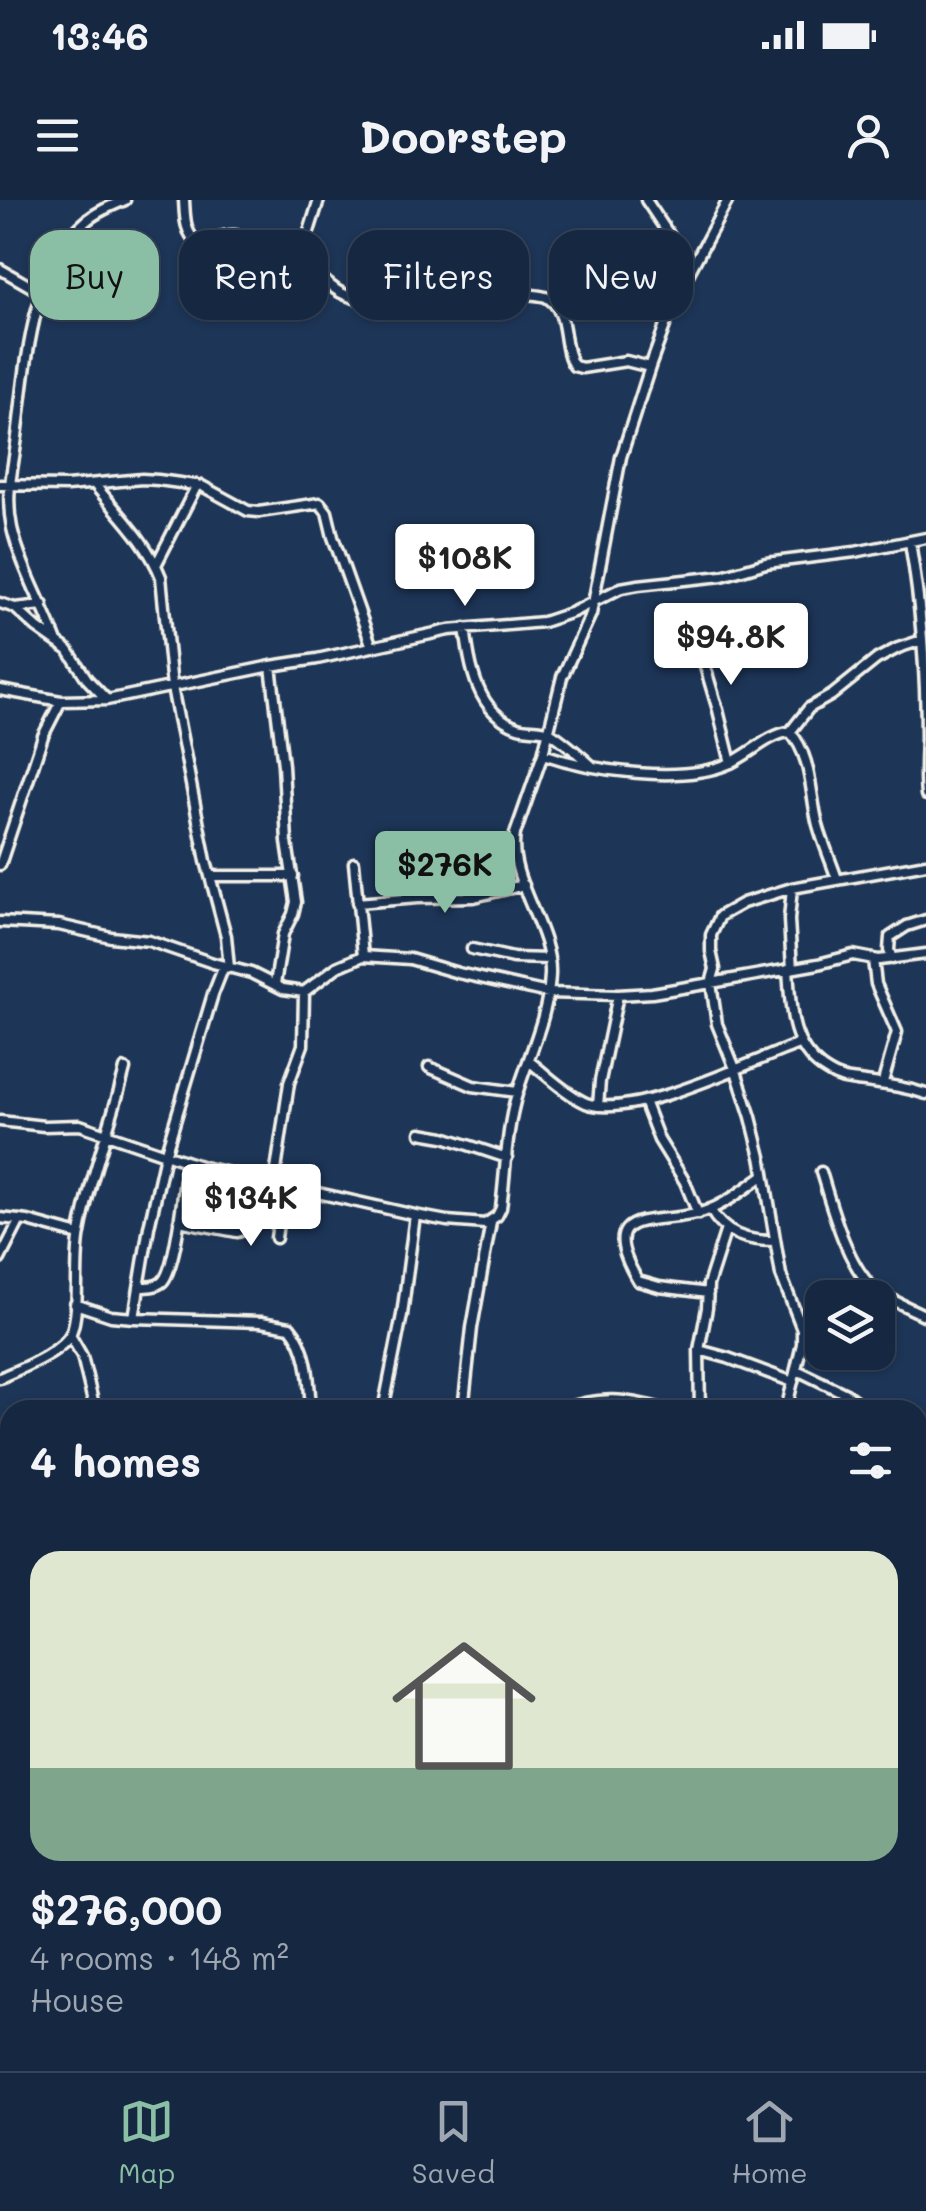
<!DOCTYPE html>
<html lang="en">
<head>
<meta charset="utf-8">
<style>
  :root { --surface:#162841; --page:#23344c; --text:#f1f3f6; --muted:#9ea6b1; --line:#35445a; --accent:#8abfa5 }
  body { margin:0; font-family:Mali,sans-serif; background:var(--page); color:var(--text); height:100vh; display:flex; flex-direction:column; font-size:38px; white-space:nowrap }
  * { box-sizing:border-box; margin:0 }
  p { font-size:32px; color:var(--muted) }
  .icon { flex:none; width:55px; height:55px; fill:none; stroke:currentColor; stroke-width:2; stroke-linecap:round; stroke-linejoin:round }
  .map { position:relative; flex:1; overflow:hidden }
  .sheet { position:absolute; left:0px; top:1200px; width:928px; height:672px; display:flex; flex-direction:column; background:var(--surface); border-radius:30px 30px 0 0; box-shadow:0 2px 8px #0004,0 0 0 2px var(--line) }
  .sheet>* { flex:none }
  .guide { position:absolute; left:30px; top:30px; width:868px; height:90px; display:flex; gap:20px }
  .buttons { position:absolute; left:805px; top:1080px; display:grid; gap:20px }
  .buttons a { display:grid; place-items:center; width:90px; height:90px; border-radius:20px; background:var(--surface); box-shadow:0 2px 8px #0004,0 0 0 2px var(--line); font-size:50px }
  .price { position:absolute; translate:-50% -85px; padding:0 22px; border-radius:10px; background:#fff; color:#222; font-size:32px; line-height:65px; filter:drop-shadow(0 2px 5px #0008) }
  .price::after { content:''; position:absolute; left:50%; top:60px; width:30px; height:22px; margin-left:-15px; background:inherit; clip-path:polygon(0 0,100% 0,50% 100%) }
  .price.on { background:var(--accent); color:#111 }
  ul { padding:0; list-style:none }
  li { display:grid; align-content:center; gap:20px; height:530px; padding:0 30px }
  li+li { border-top:2px solid var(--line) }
  li span { display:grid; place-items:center; height:310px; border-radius:30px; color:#555 }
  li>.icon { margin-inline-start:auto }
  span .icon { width:180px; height:180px; fill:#fffc; stroke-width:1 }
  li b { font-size:42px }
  h2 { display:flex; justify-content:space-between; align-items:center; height:120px; padding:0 30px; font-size:42px }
  .tag { padding:0 35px; border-radius:30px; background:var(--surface); box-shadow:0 2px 8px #0004,0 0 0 2px var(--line); font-size:35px; line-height:90px }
  .tag.on { background:var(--accent); color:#111 }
  .status { display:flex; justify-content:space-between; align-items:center; height:70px; padding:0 50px; background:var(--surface); direction:ltr }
  .status svg { height:28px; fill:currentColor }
  header { display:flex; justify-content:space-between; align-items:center; height:130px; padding:0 30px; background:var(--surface); font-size:45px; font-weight:700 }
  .tabs { display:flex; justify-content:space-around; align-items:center; height:140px; border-top:2px solid var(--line); background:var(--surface); font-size:28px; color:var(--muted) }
  .tabs a { display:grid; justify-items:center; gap:5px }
  .tabs .on { color:var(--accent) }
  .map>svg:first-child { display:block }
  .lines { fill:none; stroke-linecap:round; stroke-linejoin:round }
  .minor-casing { stroke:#f4f1e8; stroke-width:15 }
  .minor { stroke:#1d3557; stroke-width:8 }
</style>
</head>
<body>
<div class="status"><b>13:46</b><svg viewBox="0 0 49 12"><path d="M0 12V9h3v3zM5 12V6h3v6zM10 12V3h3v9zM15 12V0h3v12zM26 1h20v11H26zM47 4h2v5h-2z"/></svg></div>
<header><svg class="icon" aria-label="menu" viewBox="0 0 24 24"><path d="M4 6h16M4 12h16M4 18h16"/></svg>Doorstep<svg class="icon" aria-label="person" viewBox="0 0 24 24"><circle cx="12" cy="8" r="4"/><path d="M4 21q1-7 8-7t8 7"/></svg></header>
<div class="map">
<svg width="926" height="1871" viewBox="0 0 926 1871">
  <rect width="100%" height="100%" fill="#1d3557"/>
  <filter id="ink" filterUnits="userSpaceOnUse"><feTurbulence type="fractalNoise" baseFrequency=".01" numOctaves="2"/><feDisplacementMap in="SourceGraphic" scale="20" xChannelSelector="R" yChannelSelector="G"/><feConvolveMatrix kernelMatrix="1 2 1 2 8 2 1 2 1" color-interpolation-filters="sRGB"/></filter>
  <g filter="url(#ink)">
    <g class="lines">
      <defs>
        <path id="minor" d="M 184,0 C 185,15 184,32 197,42 C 209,42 221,34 234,35 C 251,36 285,49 299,59 C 328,79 331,97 371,101 C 388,102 407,102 424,97 C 432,95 438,91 446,90 C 455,88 540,94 546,97 C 571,111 560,146 574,166 L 582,168 L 626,161 L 650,167
          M 646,0 L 674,42 L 686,80
          M 304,62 L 307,38 L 319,0
          M 0,69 L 42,93
          M 0,285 L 67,286 L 142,279 L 158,280 L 202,286 L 248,311 L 259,312 L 320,303 L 327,312 L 333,337 L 372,447
          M 95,285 C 119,315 147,341 161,377 L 172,487 L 206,661 L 226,736 L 229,768
          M 910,342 C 921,407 926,474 926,539 C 925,558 924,576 926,595
          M 156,365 L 197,285
          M 0,403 L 15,408 L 37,428 L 68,450 L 87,479 L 107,500
          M 15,408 L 43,405
          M 692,423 L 718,510 L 731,563
          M 465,428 C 470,465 476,513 518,527 C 527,530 540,528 549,532 C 558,536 583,558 592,566
          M 57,442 C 43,404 21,367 12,328 C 5,294 13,269 17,237 C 26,170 30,69 85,22 C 96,12 111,6 125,0
          M 271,466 L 283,565 L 287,642 L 296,702 L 293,714 L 283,734 L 275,784
          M 0,490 L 61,501 L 107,500 L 271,466 L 317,459 L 449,430 L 543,422 L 573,412 L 621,388 L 638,385 L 722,376 L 766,363 L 855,352 L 926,338
          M 790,532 L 809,508 L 832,495 L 877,459 L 898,448 L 922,440
          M 543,554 C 592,571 680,584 728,564 C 748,556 770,533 790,532 C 812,556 810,594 818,625 C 823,643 831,661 837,679
          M 354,663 L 363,756
          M 0,665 L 43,536 L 61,501
          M 210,676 L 293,676
          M 792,688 L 789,720 L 792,769
          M 357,703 L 417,698 L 473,697 L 524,685
          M 0,722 L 59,725 L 111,737 L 149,741 L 213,763 L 251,773 L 283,789 L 304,792 L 337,767 L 363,756 L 410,759 L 458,773 L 548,793 L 618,795 L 652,793 L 711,783 L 818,764 L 853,755 L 879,760 L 926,754
          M 472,749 L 513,758 L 549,759
          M 892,759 L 889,750 L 890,737 L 907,726 L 926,720
          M 873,760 L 876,784 L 897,832 L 883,882
          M 788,769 C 791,806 789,844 822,868 C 831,874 839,879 850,880 C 877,884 899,885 926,894
          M 530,862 C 547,875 566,894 586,903 C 632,921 753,860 799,844
          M 429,867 L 473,886 L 517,892
          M 644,901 L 659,940 L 685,982 L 698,1014
          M 598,906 L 600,881 L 618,795
          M 0,921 L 44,926 L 80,925 L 203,967 L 415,1015 L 447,1021 L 485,1024 L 497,1016 L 501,1008 C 506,971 506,930 517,894 C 529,854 548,817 550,775 C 552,727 507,680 515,634 L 543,554 L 562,477 L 591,414 L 621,257 L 650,167 L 674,101 L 728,0
          M 421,933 L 444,937 L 507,958
          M 821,972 C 831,1005 848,1070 877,1091 C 892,1101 910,1108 926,1116
          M 274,984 L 289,883 L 303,845 L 304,792
          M 710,1009 C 724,1035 747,1041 774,1041
          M 0,1018 L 28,1021 L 79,1035
          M 179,1021 L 237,1032 C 260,1028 258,1000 262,981
          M 276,1038 L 283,986
          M 0,1059 L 20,1020
          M 139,1087 C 148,1087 156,1087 162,1082 C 176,1070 184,985 187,963
          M 708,1093 L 659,1087 L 638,1081 C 592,1003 659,1027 703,1012 C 725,1005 746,988 764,975
          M 75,1104 L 111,1116 L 134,1118 L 261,1122 L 290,1127 C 309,1149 309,1182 311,1210
          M 134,1118 L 149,1027 L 165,955 L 213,794 L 224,766
          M 70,1135 L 82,1156 L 95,1210
          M 699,1150 L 728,1158 L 793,1182
          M 797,1170 L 846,1194 L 868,1210
          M 0,1178 C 19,1169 62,1153 71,1133 C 81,1108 74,1061 80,1033 C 90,977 111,924 125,869
          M 383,1210 L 402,1115 L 415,1015
          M 463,1210 L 472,1128 L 491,1022
          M 561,1210 C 601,1195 626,1199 666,1210
          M 700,1210 L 699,1150 L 707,1108 L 708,1085 L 726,1029
          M 786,1210 L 802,1144 L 802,1129 L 781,1075 L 762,961 L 751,917 L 736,871 L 717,824 L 711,783 L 715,769 L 711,751 L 711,735 L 720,716 L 743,703 L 792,688 L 926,664
          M 918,1252 L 926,1264
          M 918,1372 L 926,1355
          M 0,1385 L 10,1377
          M 0,1526 L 10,1521
          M 0,1596 L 10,1602
          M 918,1612 L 926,1613
          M 918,1687 L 926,1677
          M 0,1765 L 10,1767
          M 319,1862 L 330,1871
          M 0,1868 L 10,1862
          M 159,1871 L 160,1862
          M 279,1871 L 280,1862
          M 452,1871 L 455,1862
          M 798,1871 L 809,1862"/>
      </defs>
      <use href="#minor" class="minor-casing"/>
      <use href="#minor" class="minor"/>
    </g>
  </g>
</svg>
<div class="buttons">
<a><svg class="icon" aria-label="layers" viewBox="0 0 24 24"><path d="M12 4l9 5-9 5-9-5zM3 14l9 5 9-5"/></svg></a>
</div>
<b class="price" style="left:465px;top:409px">$108K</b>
<b class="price" style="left:731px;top:488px">$94.8K</b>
<b class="price on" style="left:445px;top:716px">$276K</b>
<b class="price" style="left:251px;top:1049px">$134K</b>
<div class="guide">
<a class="tag on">Buy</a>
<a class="tag">Rent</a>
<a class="tag">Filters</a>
<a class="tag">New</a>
</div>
<section class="sheet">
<h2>4 homes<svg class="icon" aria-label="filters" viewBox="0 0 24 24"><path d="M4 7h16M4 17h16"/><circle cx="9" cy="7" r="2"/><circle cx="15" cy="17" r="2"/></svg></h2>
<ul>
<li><span style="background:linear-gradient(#dfe7d0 70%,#7fa58c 0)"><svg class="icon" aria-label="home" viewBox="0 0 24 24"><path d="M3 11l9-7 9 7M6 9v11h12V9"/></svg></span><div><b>$276,000</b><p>4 rooms · 148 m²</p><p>House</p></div></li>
</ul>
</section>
</div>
<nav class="tabs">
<a class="on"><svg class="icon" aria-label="map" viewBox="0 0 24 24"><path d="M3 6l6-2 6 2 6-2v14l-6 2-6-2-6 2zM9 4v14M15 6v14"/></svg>Map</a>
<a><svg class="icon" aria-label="saved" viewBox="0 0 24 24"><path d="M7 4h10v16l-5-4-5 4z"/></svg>Saved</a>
<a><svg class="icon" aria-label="home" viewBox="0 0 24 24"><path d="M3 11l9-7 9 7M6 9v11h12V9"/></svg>Home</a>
</nav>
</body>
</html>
